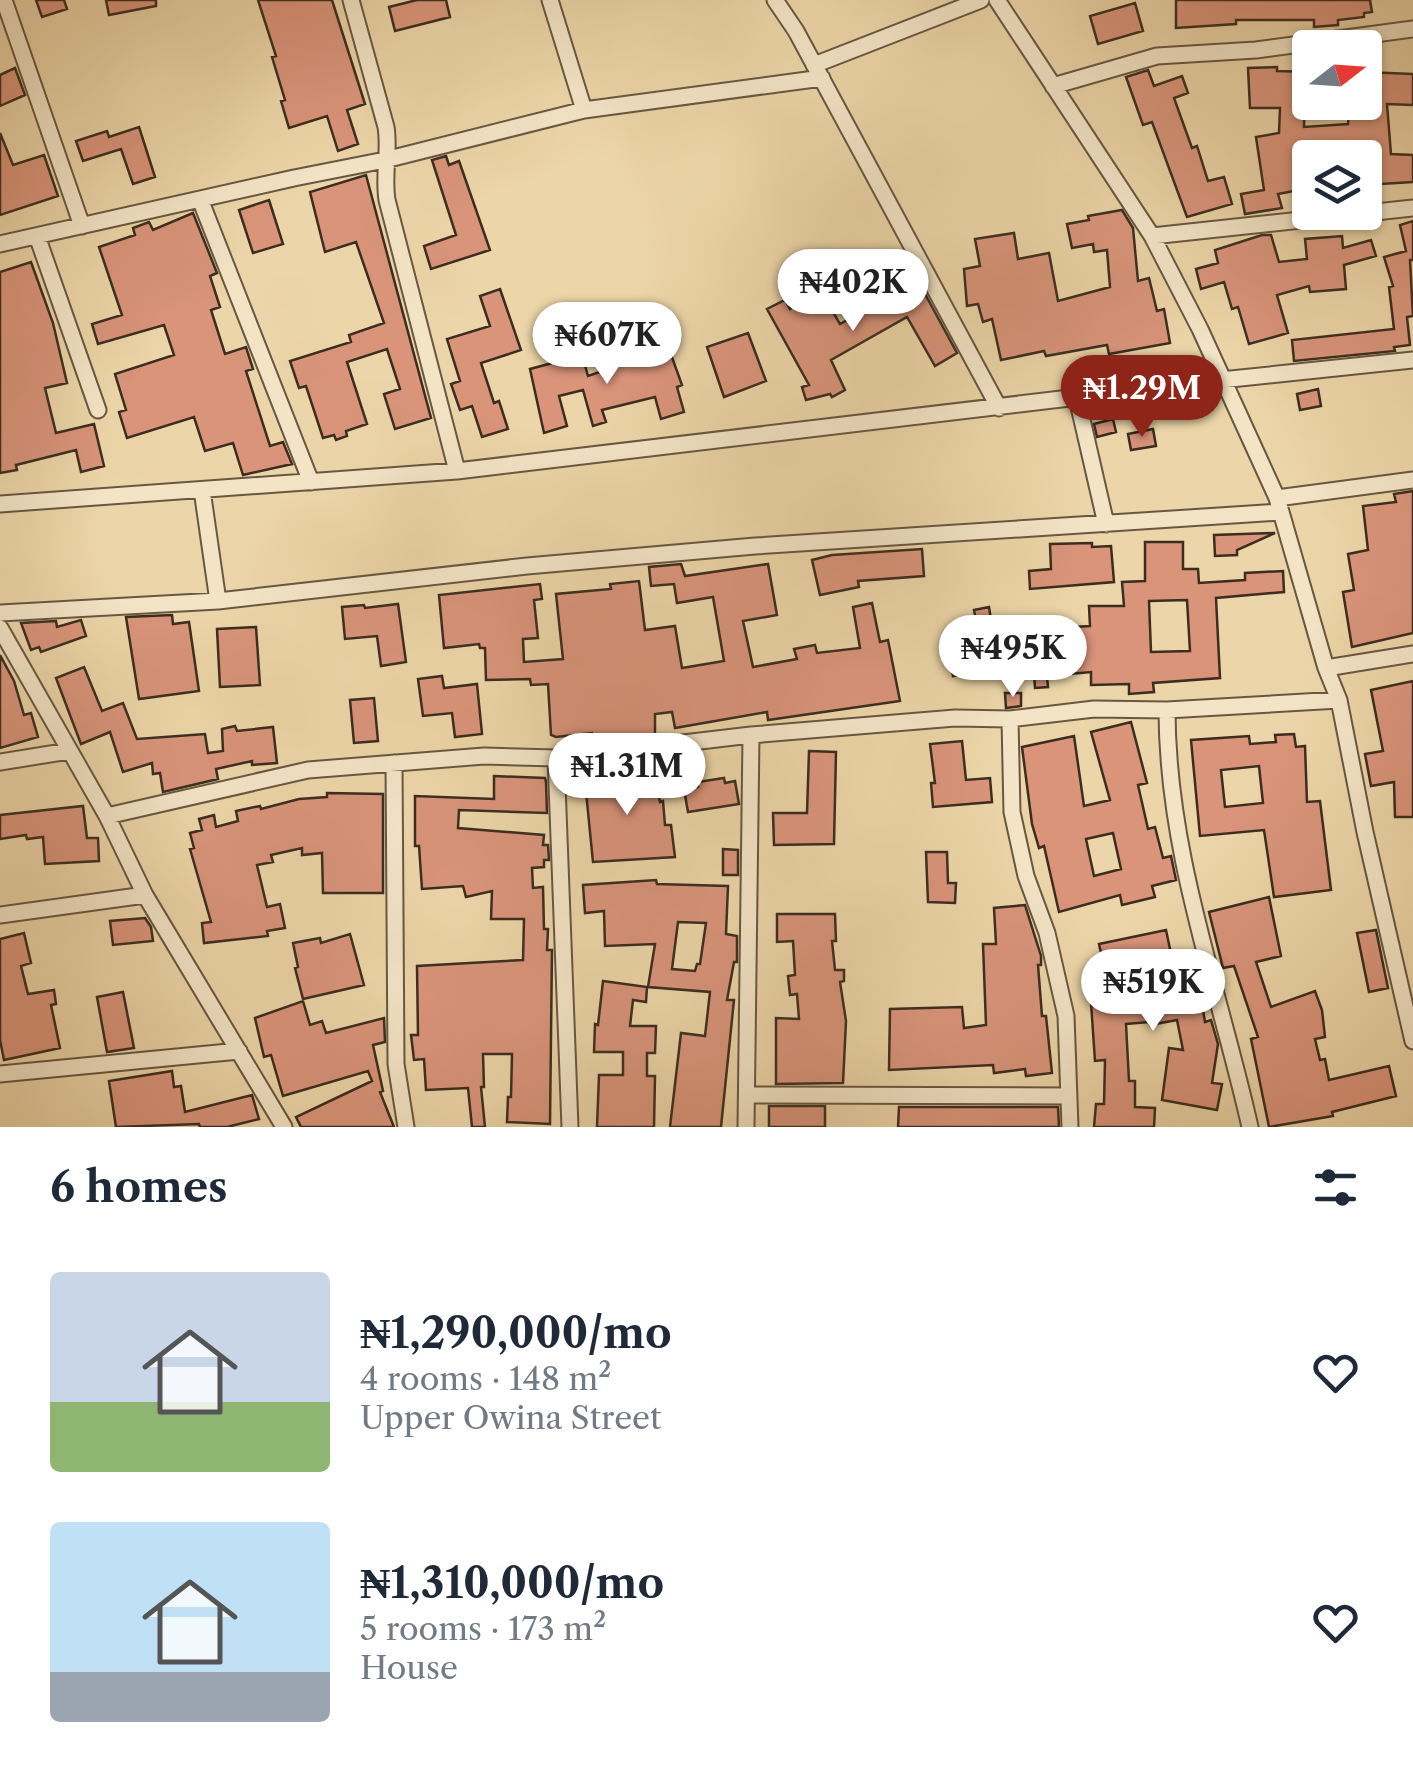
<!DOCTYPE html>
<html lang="en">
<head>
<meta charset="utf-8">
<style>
  :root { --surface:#fff; --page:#f2f2f3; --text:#1f2937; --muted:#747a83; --accent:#8f2418 }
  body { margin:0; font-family:"Libre Caslon Text",serif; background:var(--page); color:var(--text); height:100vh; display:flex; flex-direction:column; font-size:38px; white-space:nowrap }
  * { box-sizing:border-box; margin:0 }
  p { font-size:32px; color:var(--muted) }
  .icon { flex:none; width:55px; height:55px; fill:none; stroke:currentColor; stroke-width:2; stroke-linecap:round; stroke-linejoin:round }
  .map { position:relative; height:1127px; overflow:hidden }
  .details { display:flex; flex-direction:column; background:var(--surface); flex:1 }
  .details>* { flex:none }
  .needle { width:65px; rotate:73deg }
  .fabs { position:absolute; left:1292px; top:30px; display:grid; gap:20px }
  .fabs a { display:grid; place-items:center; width:90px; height:90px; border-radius:10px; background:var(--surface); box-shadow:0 2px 8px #0004; font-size:50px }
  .price { position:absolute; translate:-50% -85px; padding:0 22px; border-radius:35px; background:#fff; color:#222; font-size:32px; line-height:65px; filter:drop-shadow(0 2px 5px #0008) }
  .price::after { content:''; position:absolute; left:50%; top:60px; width:30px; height:22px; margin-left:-15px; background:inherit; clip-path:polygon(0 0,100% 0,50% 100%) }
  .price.selected { background:var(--accent); color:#fff }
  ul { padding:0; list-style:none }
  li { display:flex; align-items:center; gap:30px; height:250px; padding:0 50px }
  li span { display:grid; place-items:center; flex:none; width:280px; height:200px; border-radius:10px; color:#555 }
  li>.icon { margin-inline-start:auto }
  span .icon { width:120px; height:120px; fill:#fffc; stroke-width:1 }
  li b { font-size:42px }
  h2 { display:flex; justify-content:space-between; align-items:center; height:120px; padding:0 50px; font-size:42px }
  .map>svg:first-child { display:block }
  .building { fill:#d9947a; stroke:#3c2d20; stroke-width:2.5; fill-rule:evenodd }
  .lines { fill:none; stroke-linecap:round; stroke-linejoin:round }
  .minor-casing { stroke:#685742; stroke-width:19 }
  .minor { stroke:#f3e4c6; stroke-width:15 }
</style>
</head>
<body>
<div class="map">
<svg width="1413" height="1127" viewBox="0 0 1413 1127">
  <rect width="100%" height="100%" fill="#ecd5a8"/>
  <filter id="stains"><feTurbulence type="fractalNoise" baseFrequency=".002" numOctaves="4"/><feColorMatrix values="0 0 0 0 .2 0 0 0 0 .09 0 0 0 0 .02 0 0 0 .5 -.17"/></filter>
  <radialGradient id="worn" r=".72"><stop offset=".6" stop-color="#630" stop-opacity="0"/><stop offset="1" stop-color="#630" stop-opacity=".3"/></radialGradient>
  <path class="building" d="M 36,0 L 64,0 L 67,9 L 42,17 Z
    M 106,0 L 156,0 L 156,6 L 109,15 Z
    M 258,0 L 332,0 L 365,104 L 347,110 L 358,144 L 338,151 L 327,116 L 289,128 L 281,101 L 285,100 L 272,57 L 276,56 Z
    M 417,0 L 446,0 L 450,17 L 395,31 L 389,7 Z
    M 1176,0 L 1370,0 L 1372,12 L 1364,13 L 1364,17 L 1338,20 L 1338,25 L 1314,27 L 1314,20 L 1236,20 L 1236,24 L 1176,28 Z
    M 1135,3 L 1143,31 L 1098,44 L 1090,16 Z
    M 1277,67 L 1277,71 L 1310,72 L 1310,91 L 1305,91 L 1304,127 L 1348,124 L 1350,102 L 1365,102 L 1365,72 L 1413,74 L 1413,105 L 1387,104 L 1391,154 L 1413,155 L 1413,182 L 1365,185 L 1365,158 L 1310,158 L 1310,188 L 1278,194 L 1282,208 L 1245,214 L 1241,194 L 1264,190 L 1256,137 L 1279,133 L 1280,108 L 1250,108 L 1248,68 Z
    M 15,68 L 25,95 L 0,106 L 0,75 Z
    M 1148,70 L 1154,86 L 1182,76 L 1188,93 L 1174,98 L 1192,148 L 1197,146 L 1208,181 L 1224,177 L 1232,204 L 1187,217 L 1152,122 L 1143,125 L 1126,77 Z
    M 139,127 L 155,177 L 133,184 L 121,149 L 83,161 L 76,141 L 107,131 L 109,137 Z
    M 0,133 L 13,165 L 44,155 L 58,196 L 0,215 Z
    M 446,156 L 449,165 L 459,161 L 490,250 L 431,269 L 424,246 L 456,235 L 432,160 Z
    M 366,175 L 431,418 L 395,429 L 384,394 L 400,389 L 387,349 L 347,362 L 367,424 L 346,431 L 347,436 L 336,440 L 334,435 L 323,438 L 306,386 L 299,388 L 290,361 L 351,342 L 349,335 L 384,323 L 356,242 L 325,252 L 310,192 Z
    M 269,200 L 283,244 L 253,253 L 239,210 Z
    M 1122,210 L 1133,228 L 1138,281 L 1149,278 L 1157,311 L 1164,309 L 1170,343 L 1109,354 L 1107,345 L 1046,356 L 1044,351 L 1001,360 L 992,319 L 983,322 L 978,304 L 967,306 L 964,269 L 980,266 L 975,239 L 1014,233 L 1018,259 L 1049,253 L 1058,301 L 1110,287 L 1107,250 L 1094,252 L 1093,244 L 1072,248 L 1067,224 L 1089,220 L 1088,216 Z
    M 193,213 L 217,273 L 210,276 L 220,307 L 211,310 L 225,354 L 246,347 L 253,369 L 246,371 L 270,446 L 283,442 L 292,464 L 243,475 L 233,443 L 205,451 L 194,417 L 127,438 L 119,412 L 126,410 L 115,374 L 174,355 L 164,325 L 98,344 L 92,324 L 122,315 L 99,247 L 135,235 L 133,228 L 149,222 L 153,230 Z
    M 1413,221 L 1413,260 L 1410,260 L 1413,316 L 1407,317 L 1410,345 L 1394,347 L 1395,351 L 1294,361 L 1292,340 L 1394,329 L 1389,287 L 1393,286 L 1384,257 L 1406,251 L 1400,225 Z
    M 1262,235 L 1271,235 L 1279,262 L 1307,259 L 1305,239 L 1342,236 L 1343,248 L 1371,240 L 1376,256 L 1344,265 L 1346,289 L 1310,292 L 1309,286 L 1277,295 L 1288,333 L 1249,344 L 1238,307 L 1232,309 L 1224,282 L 1201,289 L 1196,269 L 1218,263 L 1215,250 Z
    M 31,262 L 53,323 L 67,383 L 45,388 L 56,433 L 94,424 L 104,466 L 81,472 L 76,450 L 16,465 L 17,470 L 0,473 L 0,272 Z
    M 918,281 L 957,353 L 935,366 L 907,317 L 831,360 L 845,390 L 832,397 L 830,394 L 806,400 L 802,387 L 809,385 L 767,309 L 785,300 L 790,309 L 821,291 L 840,324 Z
    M 500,289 L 521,350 L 481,363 L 494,403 L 499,401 L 508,429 L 482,437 L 472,406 L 460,410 L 451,384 L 460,381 L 447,339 L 490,326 L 480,296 Z
    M 748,333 L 766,381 L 724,397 L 707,347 Z
    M 669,349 L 682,385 L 677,387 L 684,412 L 661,419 L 655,397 L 602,410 L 606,422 L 593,426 L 583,390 L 559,396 L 567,426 L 544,433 L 530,369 L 582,355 L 588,376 L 612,368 L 610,362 L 640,353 L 641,358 Z
    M 1318,389 L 1321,406 L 1300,410 L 1297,394 Z
    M 1113,419 L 1116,432 L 1097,437 L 1094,424 Z
    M 1153,429 L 1156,446 L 1131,450 L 1128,434 Z
    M 1413,491 L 1413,633 L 1352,647 L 1343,592 L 1354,590 L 1348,554 L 1368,550 L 1363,506 L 1396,502 L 1394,494 Z
    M 1275,533 L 1237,550 L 1237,555 L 1215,556 L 1214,535 Z
    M 1145,542 L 1183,542 L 1183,569 L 1198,569 L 1199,583 L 1245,580 L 1245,573 L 1283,571 L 1284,592 L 1216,598 L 1220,678 L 1153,683 L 1154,692 L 1129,694 L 1129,684 L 1091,685 L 1091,672 L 1047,676 L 1048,687 L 1035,688 L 1033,660 L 1058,658 L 1056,628 L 1090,626 L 1089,606 L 1124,606 L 1122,582 L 1145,581 ZM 1187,600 L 1190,651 L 1151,652 L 1149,601 Z
    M 1092,543 L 1092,547 L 1111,546 L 1114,582 L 1030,589 L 1029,571 L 1051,569 L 1050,544 Z
    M 922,549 L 924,576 L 858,581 L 859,587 L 820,595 L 812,560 L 832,555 Z
    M 681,564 L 685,576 L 768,564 L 777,615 L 743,621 L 753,667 L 797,659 L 794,649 L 815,645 L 817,653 L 860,648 L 853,607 L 872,603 L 880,642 L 888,640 L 900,701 L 768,720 L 767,712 L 675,728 L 672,712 L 655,714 L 655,735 L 593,738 L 592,733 L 556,737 L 551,735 L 548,684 L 531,685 L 530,679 L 486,680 L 485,648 L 480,648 L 479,644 L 444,648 L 439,595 L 540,584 L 542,599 L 534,600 L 538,638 L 523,639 L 524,662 L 563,659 L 556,594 L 611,589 L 610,584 L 639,581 L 645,630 L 675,626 L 682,668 L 724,661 L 713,597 L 677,603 L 674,584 L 651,586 L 649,567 Z
    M 398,604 L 406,662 L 381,666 L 377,636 L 345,639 L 342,607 L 364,605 L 365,608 Z
    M 989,607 L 999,670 L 953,676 L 946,636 L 978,630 L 974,610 Z
    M 172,615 L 173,624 L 189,622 L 199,691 L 139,699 L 126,617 Z
    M 81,620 L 86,636 L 41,652 L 39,647 L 31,650 L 21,623 L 56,621 L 57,627 Z
    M 256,627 L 260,685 L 220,687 L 217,629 Z
    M 0,655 L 14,681 L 24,715 L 31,713 L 38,737 L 0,748 Z
    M 84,667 L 102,711 L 123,703 L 137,739 L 205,734 L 208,753 L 223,751 L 222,729 L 235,726 L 237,731 L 273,727 L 277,763 L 252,765 L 252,761 L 216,769 L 218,779 L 163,792 L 160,773 L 153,774 L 152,763 L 123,772 L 110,732 L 81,744 L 73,723 L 56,678 Z
    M 442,676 L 444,688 L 477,684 L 482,734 L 455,737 L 452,713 L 423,716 L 418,679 Z
    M 1413,681 L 1413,817 L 1395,817 L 1394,782 L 1371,786 L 1365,754 L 1383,751 L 1371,690 Z
    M 1005,693 L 1021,693 L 1021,706 L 1006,708 Z
    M 374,698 L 378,741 L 354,743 L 350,700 Z
    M 1131,722 L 1147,783 L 1138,785 L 1148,829 L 1155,827 L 1163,858 L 1171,856 L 1176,880 L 1152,886 L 1155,897 L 1122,905 L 1120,895 L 1059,912 L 1044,846 L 1039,848 L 1032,824 L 1022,747 L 1074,736 L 1084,806 L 1110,800 L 1091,732 ZM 1113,833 L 1121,869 L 1094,876 L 1086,839 Z
    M 1294,734 L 1296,747 L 1305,746 L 1307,802 L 1320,801 L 1331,890 L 1274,897 L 1264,830 L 1200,836 L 1191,740 L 1249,736 L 1250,744 L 1276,742 L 1275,735 ZM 1259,766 L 1263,803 L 1225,807 L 1221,770 Z
    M 962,741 L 966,780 L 990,778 L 992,802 L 933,807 L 931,783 L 935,783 L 930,744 Z
    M 809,751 L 836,752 L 834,844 L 774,845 L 773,813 L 807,813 Z
    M 608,770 L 608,776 L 654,772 L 660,802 L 663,801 L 665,825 L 671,825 L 675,857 L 593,862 L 584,772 Z
    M 494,776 L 545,778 L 546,782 L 547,813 L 459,810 L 458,828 L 544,835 L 543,845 L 548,845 L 549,860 L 544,860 L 544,867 L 532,868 L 533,888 L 543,887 L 544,929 L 548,929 L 547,950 L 552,950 L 550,1124 L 507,1122 L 508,1097 L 511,1097 L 512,1054 L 483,1054 L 484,1087 L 481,1087 L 485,1127 L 472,1127 L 468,1088 L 426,1090 L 424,1059 L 414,1060 L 411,1035 L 418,1035 L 417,966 L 523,960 L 524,919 L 491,919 L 492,891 L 466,897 L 463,886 L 422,889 L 419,846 L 415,846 L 415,796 L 494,799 Z
    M 724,778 L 725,783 L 735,781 L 739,804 L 688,812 L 684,789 L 698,787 L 698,782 Z
    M 327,793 L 383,794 L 383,893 L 323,893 L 322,853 L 302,855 L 302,848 L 271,855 L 273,862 L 257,865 L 267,907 L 280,904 L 285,928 L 267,931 L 268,936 L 204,943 L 202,923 L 211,922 L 190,849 L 194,848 L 190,833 L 202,830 L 199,819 L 214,815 L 216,827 L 238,821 L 236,811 L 260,806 L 261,809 L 299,799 L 327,797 Z
    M 83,806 L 87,838 L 98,838 L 99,861 L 45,864 L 43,837 L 27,839 L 26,835 L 0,839 L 0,815 Z
    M 723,849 L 738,850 L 738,875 L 723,875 Z
    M 926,852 L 947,852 L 948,883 L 956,883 L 955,903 L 928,902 Z
    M 656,880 L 657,884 L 728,886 L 726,934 L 737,936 L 737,962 L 734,962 L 727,1000 L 734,1000 L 721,1127 L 670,1127 L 681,1033 L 705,1036 L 710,992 L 648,987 L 655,944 L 605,946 L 604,911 L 585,913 L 583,885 ZM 678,922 L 706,923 L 700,964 L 697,964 L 695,971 L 672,969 Z
    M 1269,897 L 1281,956 L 1256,962 L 1271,1007 L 1315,991 L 1322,1010 L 1325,1037 L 1315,1039 L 1320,1060 L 1325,1059 L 1329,1080 L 1389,1066 L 1396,1096 L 1332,1112 L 1333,1116 L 1269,1127 L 1251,1039 L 1258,1037 L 1234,966 L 1223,968 L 1209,912 Z
    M 1025,905 L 1041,956 L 1041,965 L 1038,965 L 1042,1016 L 1046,1016 L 1052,1073 L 1026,1076 L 1025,1069 L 994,1073 L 993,1065 L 889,1070 L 890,1009 L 962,1007 L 964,1028 L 986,1025 L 983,944 L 996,944 L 994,908 Z
    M 777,914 L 835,914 L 836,941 L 832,941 L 835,970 L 844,970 L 844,981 L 840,982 L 846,1021 L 843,1083 L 776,1084 L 776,1018 L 799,1019 L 797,994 L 790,995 L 788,976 L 795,975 L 793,941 L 777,942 Z
    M 145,918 L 151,927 L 153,941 L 113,945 L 110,921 Z
    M 1166,930 L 1174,968 L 1189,965 L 1195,993 L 1200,992 L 1205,1022 L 1211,1020 L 1218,1044 L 1212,1083 L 1222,1084 L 1217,1110 L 1162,1100 L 1169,1048 L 1183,1050 L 1177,1020 L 1150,1025 L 1149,1022 L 1126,1024 L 1129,1081 L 1135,1081 L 1135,1107 L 1155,1108 L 1154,1127 L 1094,1127 L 1096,1104 L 1104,1104 L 1105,1060 L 1095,1061 L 1091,1003 L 1149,998 L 1142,963 L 1105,971 L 1099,944 Z
    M 1376,930 L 1388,988 L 1369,992 L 1357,933 Z
    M 24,933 L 31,963 L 21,966 L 28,994 L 54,990 L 56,1004 L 51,1005 L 60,1048 L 4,1060 L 0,1040 L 0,939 Z
    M 350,934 L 364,985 L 303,999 L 295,968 L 298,967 L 293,943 L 320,938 L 321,943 Z
    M 603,981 L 647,987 L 646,1002 L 633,1000 L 630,1026 L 656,1026 L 655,1053 L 647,1053 L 647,1076 L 655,1076 L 654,1127 L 597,1127 L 599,1075 L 623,1075 L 623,1052 L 594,1052 L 595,1024 L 598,1025 Z
    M 123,992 L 134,1048 L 107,1052 L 97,997 Z
    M 303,1001 L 310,1025 L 322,1021 L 326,1033 L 384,1018 L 385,1042 L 373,1045 L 383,1091 L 380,1092 L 394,1127 L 301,1127 L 296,1117 L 372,1081 L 368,1071 L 283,1096 L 271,1055 L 264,1057 L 255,1018 Z
    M 172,1071 L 174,1087 L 181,1086 L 185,1112 L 252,1095 L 259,1119 L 227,1127 L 200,1127 L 199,1124 L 116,1127 L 109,1081 Z
    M 769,1106 L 825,1106 L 825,1127 L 769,1127 Z
    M 899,1107 L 1058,1107 L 1059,1127 L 898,1127 Z"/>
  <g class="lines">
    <defs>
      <path id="minor" d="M 4,0 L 82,226
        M 351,0 L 386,127 C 390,151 383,174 387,200 L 457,471
        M 550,0 L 584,110
        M 775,0 L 796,31 L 999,408
        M 997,0 L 1152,236 L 1200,329 L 1277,498 L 1326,668 L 1339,700 L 1365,832 L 1413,1041
        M 814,65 L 981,0
        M 1053,86 L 1157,56 L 1256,50 L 1413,29
        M 200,199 L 311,482
        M 37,236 L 98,410
        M 1152,236 L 1413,208
        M 0,244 L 294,178 L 385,160 L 584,110 L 822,78
        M 1077,398 L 1106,524
        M 202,490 L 218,601 L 527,566 L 755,546 L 1281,512
        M 1277,498 L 1413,480
        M 0,504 L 457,471 L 1221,380 L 1413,360
        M 0,613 L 218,601
        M 0,628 L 107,816 L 145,895 L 284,1127
        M 1326,668 L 1413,654
        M 1010,719 L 1012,812 L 1026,876 L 1047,933 L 1066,1016 L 1070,1127
        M 556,758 L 570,1127
        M 0,762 L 69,751
        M 394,763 L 396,1064 L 406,1127
        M 107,816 L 308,770 L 484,756 L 556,758 L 751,735 L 955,718 L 1010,719 L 1094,709 L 1167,710
        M 0,915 L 145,895
        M 0,1074 L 239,1051
        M 748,1095 L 1069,1096
        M 746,1127 L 751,735
        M 1250,1127 C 1219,989 1167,853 1167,710 L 1339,700"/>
    </defs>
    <use href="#minor" class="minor-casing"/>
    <use href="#minor" class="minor"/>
  </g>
  <rect width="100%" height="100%" filter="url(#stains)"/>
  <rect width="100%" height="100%" fill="url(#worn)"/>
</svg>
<div class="fabs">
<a><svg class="needle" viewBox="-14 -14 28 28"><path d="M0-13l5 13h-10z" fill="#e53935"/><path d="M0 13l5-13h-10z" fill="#747a83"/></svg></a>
<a><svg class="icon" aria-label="layers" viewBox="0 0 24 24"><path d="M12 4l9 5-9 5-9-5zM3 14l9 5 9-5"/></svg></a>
</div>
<b class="price" style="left:853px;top:334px">₦402K</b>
<b class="price" style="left:607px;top:387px">₦607K</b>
<b class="price selected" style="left:1142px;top:440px">₦1.29M</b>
<b class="price" style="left:1013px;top:700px">₦495K</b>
<b class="price" style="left:627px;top:818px">₦1.31M</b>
<b class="price" style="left:1153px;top:1034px">₦519K</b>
</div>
<section class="details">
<h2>6 homes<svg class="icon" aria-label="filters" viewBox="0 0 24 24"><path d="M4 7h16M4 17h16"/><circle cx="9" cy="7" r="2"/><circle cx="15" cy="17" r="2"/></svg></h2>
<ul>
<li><span style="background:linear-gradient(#c9d6e8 65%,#8fb573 0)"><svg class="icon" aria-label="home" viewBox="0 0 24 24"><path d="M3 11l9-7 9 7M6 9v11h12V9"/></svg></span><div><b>₦1,290,000/mo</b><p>4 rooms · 148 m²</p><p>Upper Owina Street</p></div><svg class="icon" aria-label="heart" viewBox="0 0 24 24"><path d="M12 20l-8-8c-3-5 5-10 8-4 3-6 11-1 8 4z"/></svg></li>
<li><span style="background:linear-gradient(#bfe0f5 75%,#9aa5b1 0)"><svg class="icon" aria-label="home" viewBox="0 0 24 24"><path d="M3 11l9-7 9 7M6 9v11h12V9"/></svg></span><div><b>₦1,310,000/mo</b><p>5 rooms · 173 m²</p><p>House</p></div><svg class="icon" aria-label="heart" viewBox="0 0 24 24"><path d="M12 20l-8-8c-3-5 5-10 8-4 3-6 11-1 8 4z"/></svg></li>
</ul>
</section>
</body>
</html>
